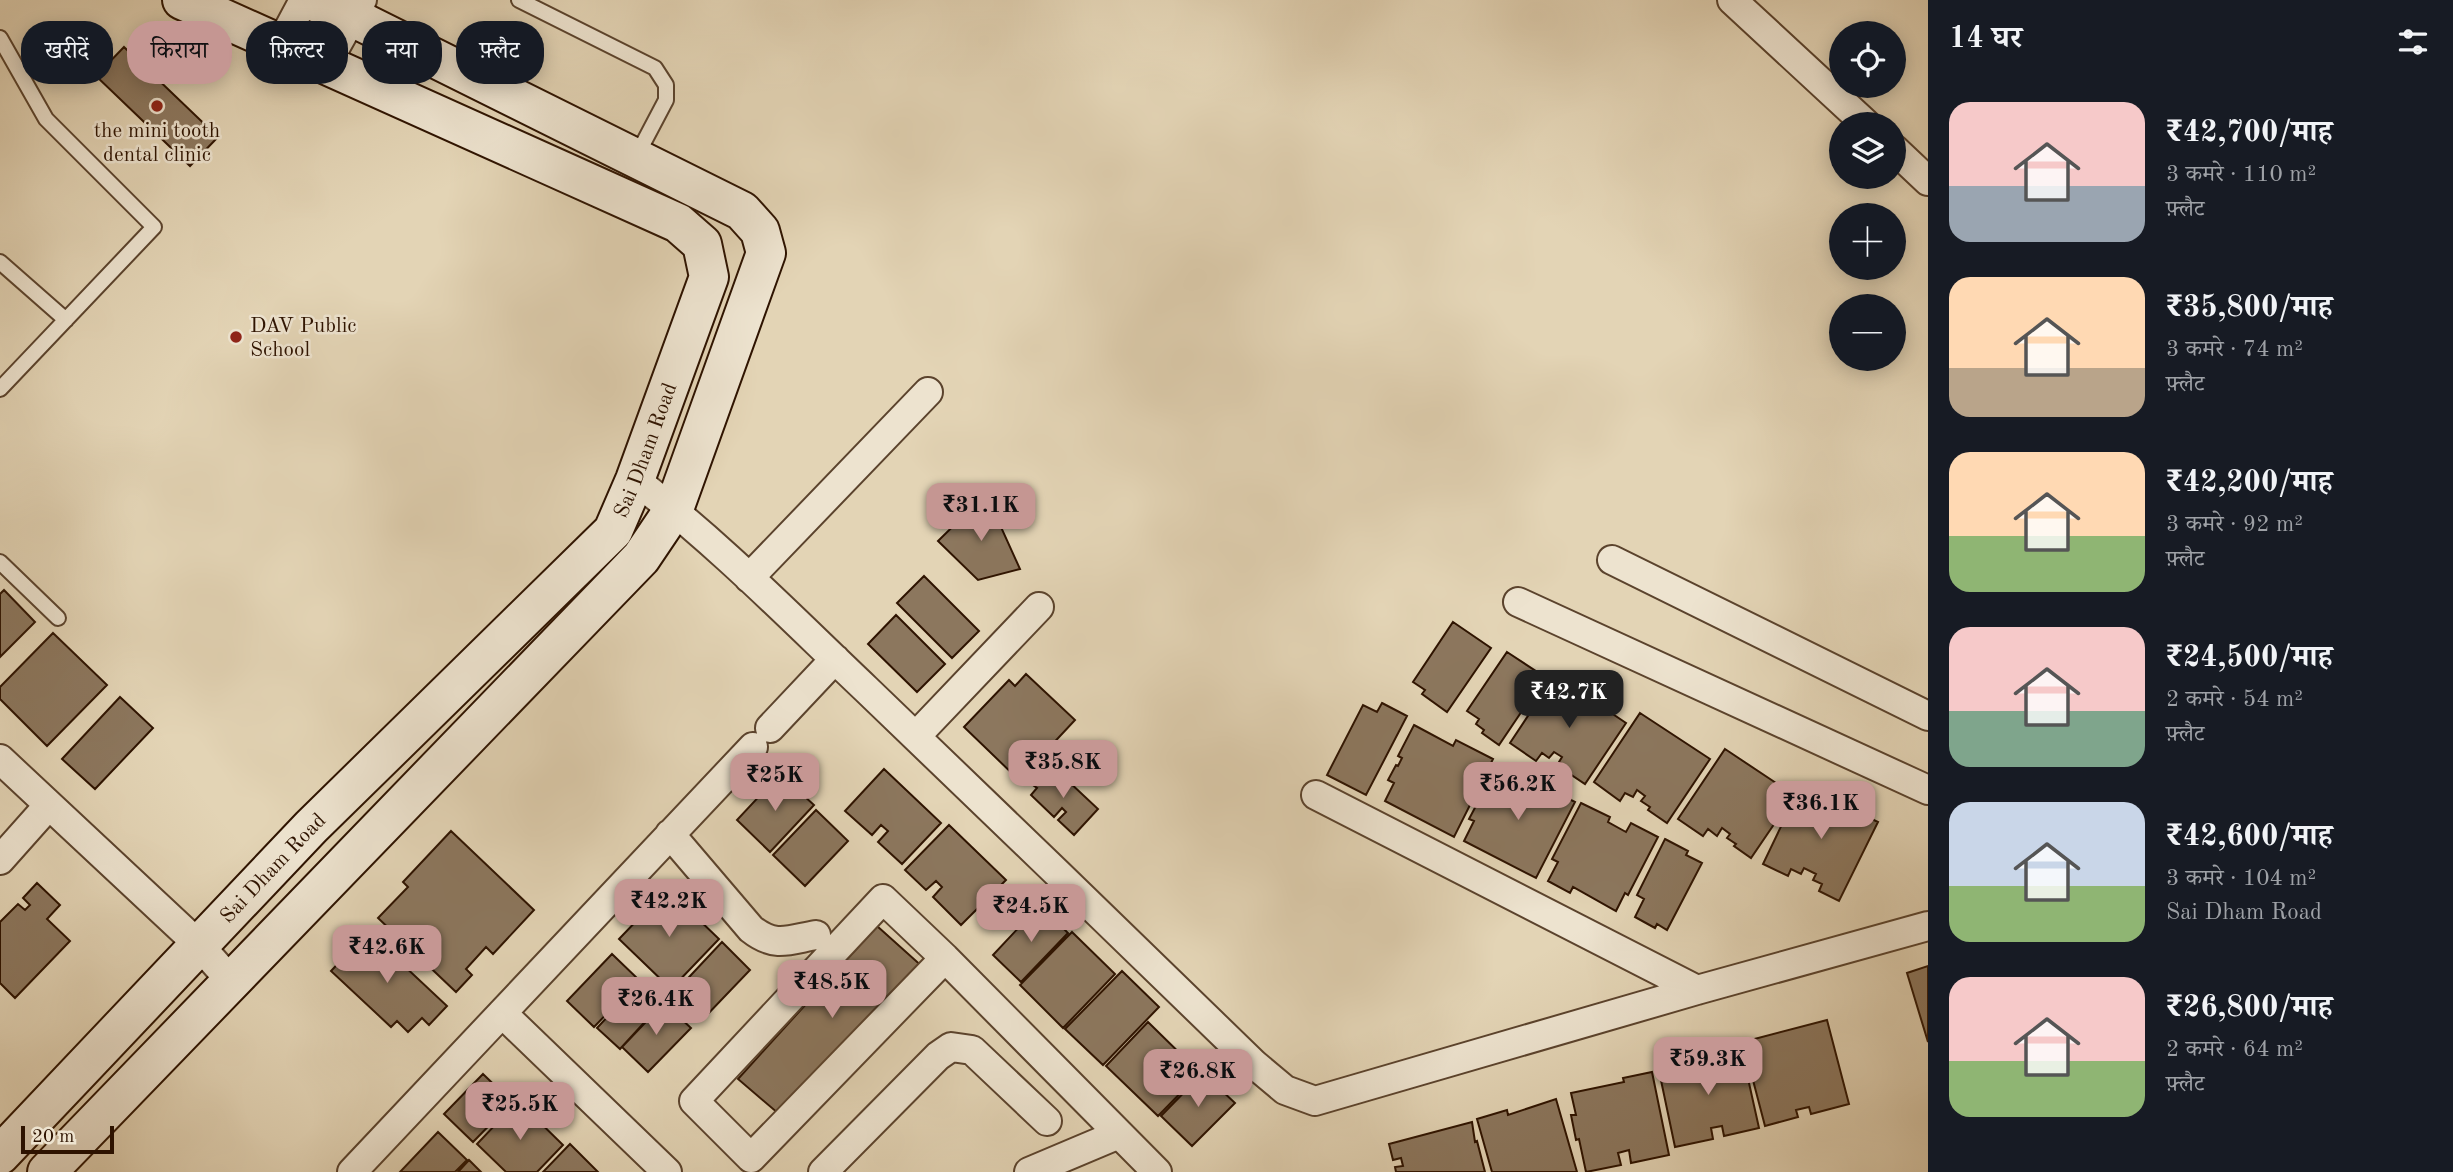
<!DOCTYPE html>
<html lang="hi">
<head>
<meta charset="utf-8">
<style>
  :root { --surface:#171b24; --page:#242831; --text:#f1f3f6; --muted:#9ea1a6; --accent:#c59692 }
  body { margin:0; font-family:"Old Standard TT","Noto Serif Devanagari",serif; background:var(--page); color:var(--text); height:100vh; display:flex; flex-direction:column; font-size:26px; white-space:nowrap }
  * { box-sizing:border-box; margin:0 }
  p { font-size:23px; color:var(--muted) }
  .icon { flex:none; width:38px; height:38px; fill:none; stroke:currentColor; stroke-width:2; stroke-linecap:round; stroke-linejoin:round }
  .map { position:relative; flex:1; overflow:hidden }
  .side { display:flex; flex-direction:column; background:var(--surface); width:525px }
  .side>* { flex:none }
  .top-card { position:absolute; left:21px; top:21px; width:665px; height:63px; display:flex; gap:14px }
  .tools { position:absolute; left:1829px; top:21px; display:grid; gap:14px }
  .tools a { display:grid; place-items:center; width:77px; height:77px; border-radius:50%; background:var(--surface); box-shadow:0 4px 18px #0003; font-size:35px }
  .scale { position:absolute; left:21px; bottom:18px; width:93px; box-sizing:border-box; padding-left:7px; border:4px solid #2e1300; border-top:0; font-size:19px; line-height:24px; white-space:nowrap; color:#2e1300; -webkit-text-stroke:5px #ede3cf; paint-order:stroke }
  .price { position:absolute; translate:-50% -60px; padding:0 16px; border-radius:14px; background:var(--accent); color:#111; font-size:23px; line-height:46px; filter:drop-shadow(0 2px 4px #0008) }
  .price::after { content:''; position:absolute; left:50%; top:42px; width:21px; height:16px; margin-left:-10px; background:inherit; clip-path:polygon(0 0,100% 0,50% 100%) }
  .price.active { background:#222; color:#fff }
  ul { padding:0; list-style:none }
  li { display:flex; align-items:center; gap:21px; height:175px; padding:0 21px }
  li span { display:grid; place-items:center; flex:none; width:196px; height:140px; border-radius:21px; color:#555 }
  li>.icon { margin-inline-start:auto }
  span .icon { width:84px; height:84px; fill:#fffc; stroke-width:1 }
  li b { font-size:30px }
  h2 { display:flex; justify-content:space-between; align-items:center; height:84px; padding:0 21px; font-size:30px }
  .chip { padding:0 24px; border-radius:28px; background:var(--surface); box-shadow:0 4px 18px #0003; font-size:24px; line-height:63px }
  .chip.active { background:var(--accent); color:#111 }
  main { display:flex; flex:1; min-height:0 }
  .map>svg:first-child { display:block }
  .building { fill:#8c775e; stroke:#2e1300; stroke-width:2 }
  .lines { fill:none; stroke-linecap:round; stroke-linejoin:round }
  .lane-casing { stroke:#5b432d; stroke-width:18 }
  .street-casing { stroke:#5b432d; stroke-width:32 }
  .secondary-casing { stroke:#2e1300; stroke-width:42 }
  .lane { stroke:#ede3cf; stroke-width:14 }
  .street { stroke:#ede3cf; stroke-width:28 }
  .secondary { stroke:#ede3cf; stroke-width:38 }
  .poi-dot { fill:#8f2418; stroke:#ede3cf; stroke-width:2.5 }
  .labels { text-anchor:middle; stroke-width:5; stroke-linejoin:round; paint-order:stroke }
  .poi-label { font-size:21px; fill:#2e1300; stroke:#ede3cf }
  .street-label { font-size:21px; fill:#2e1300; stroke:#ede3cf }
</style>
</head>
<body>
<main>
<div class="map">
<svg width="1928" height="1172" viewBox="0 0 1928 1172">
  <rect width="100%" height="100%" fill="#e3d4b5"/>
  <filter id="stains"><feTurbulence type="fractalNoise" baseFrequency=".00286" numOctaves="4"/><feColorMatrix values="0 0 0 0 .2 0 0 0 0 .09 0 0 0 0 .02 0 0 0 .5 -.17"/></filter>
  <radialGradient id="worn" r=".72"><stop offset=".6" stop-color="#630" stop-opacity="0"/><stop offset="1" stop-color="#630" stop-opacity=".3"/></radialGradient>
  <path class="building" d="M 124,47 L 218,137 L 190,166 L 96,76 Z
    M 986,494 L 1020,569 L 978,580 L 938,541 Z
    M 924,576 L 979,631 L 952,658 L 897,603 Z
    M 4,590 L 35,622 L 0,657 L 0,594 Z
    M 896,615 L 945,664 L 917,692 L 868,644 Z
    M 1453,622 L 1491,648 L 1447,712 L 1422,694 L 1425,690 L 1413,682 Z
    M 53,633 L 107,685 L 47,746 L 0,699 L 0,687 Z
    M 1507,652 L 1545,677 L 1499,745 L 1482,733 L 1484,730 L 1476,724 L 1479,719 L 1467,711 Z
    M 1026,674 L 1075,720 L 1019,780 L 964,727 L 1009,680 L 1015,686 Z
    M 1555,675 L 1626,723 L 1585,784 L 1564,770 L 1566,767 L 1559,762 L 1562,757 L 1554,752 L 1549,758 L 1542,753 L 1536,761 L 1510,743 Z
    M 120,697 L 153,728 L 95,789 L 62,759 Z
    M 1382,703 L 1407,716 L 1366,795 L 1327,775 L 1363,705 L 1377,712 Z
    M 1640,713 L 1710,759 L 1667,823 L 1648,810 L 1650,807 L 1641,801 L 1645,796 L 1637,790 L 1633,797 L 1625,793 L 1620,801 L 1594,782 Z
    M 1414,725 L 1453,746 L 1456,740 L 1493,759 L 1454,837 L 1385,801 L 1394,783 L 1388,780 L 1396,765 L 1398,766 L 1402,758 L 1398,756 Z
    M 1725,749 L 1794,795 L 1751,858 L 1734,846 L 1736,844 L 1727,838 L 1730,834 L 1722,828 L 1717,836 L 1708,829 L 1703,836 L 1678,819 Z
    M 1051,765 L 1098,809 L 1074,835 L 1058,820 L 1066,812 L 1062,808 L 1054,817 L 1031,795 L 1037,788 L 1033,785 Z
    M 1496,768 L 1521,781 L 1519,785 L 1533,792 L 1538,783 L 1575,802 L 1536,878 L 1464,841 L 1474,821 L 1469,819 Z
    M 884,769 L 941,823 L 902,864 L 878,842 L 888,831 L 881,825 L 872,835 L 845,811 Z
    M 780,774 L 814,805 L 770,852 L 737,820 Z
    M 1801,785 L 1878,822 L 1839,901 L 1819,891 L 1822,884 L 1813,880 L 1816,874 L 1804,868 L 1801,874 L 1791,869 L 1788,876 L 1763,864 Z
    M 1581,803 L 1610,817 L 1608,822 L 1626,832 L 1631,823 L 1658,837 L 1628,895 L 1625,893 L 1616,911 L 1573,887 L 1570,893 L 1548,881 L 1558,862 L 1552,859 Z
    M 816,810 L 848,841 L 805,886 L 773,855 Z
    M 949,825 L 1006,880 L 961,925 L 933,897 L 942,887 L 936,881 L 926,890 L 905,870 Z
    M 451,831 L 534,910 L 493,954 L 486,947 L 466,969 L 472,975 L 456,992 L 378,918 L 408,887 L 403,882 Z
    M 1665,839 L 1688,851 L 1686,855 L 1702,863 L 1667,930 L 1657,924 L 1655,928 L 1635,917 L 1644,899 L 1637,895 Z
    M 37,883 L 60,905 L 47,919 L 70,941 L 15,998 L 0,983 L 0,922 L 18,904 L 25,910 L 30,905 L 23,898 Z
    M 667,889 L 719,939 L 671,989 L 619,939 Z
    M 1040,905 L 1068,933 L 1021,982 L 993,955 Z
    M 877,926 L 925,969 L 779,1114 L 738,1079 Z
    M 368,932 L 447,1006 L 429,1025 L 422,1018 L 408,1032 L 397,1021 L 391,1027 L 331,971 Z
    M 1072,932 L 1115,974 L 1063,1028 L 1020,985 Z
    M 722,942 L 750,970 L 704,1018 L 676,991 Z
    M 612,954 L 639,980 L 594,1027 L 567,1001 Z
    M 1928,966 L 1928,1042 L 1907,973 Z
    M 1122,971 L 1159,1007 L 1103,1065 L 1065,1029 Z
    M 641,981 L 663,1002 L 620,1049 L 597,1028 Z
    M 664,1003 L 691,1028 L 648,1072 L 622,1047 Z
    M 1827,1020 L 1849,1104 L 1811,1114 L 1809,1107 L 1796,1110 L 1798,1117 L 1765,1126 L 1743,1042 Z
    M 1148,1022 L 1200,1073 L 1158,1116 L 1106,1066 Z
    M 1741,1047 L 1759,1128 L 1724,1136 L 1722,1126 L 1711,1128 L 1713,1139 L 1675,1147 L 1658,1066 Z
    M 1652,1072 L 1669,1155 L 1631,1163 L 1629,1150 L 1618,1153 L 1621,1165 L 1586,1172 L 1579,1139 L 1576,1140 L 1571,1115 L 1576,1115 L 1571,1093 L 1624,1082 L 1623,1078 Z
    M 1203,1073 L 1235,1103 L 1192,1146 L 1161,1116 Z
    M 483,1074 L 512,1102 L 473,1142 L 444,1114 Z
    M 1556,1099 L 1577,1172 L 1492,1172 L 1477,1119 L 1507,1110 L 1508,1115 Z
    M 518,1101 L 563,1145 L 537,1172 L 506,1172 L 477,1144 Z
    M 1472,1122 L 1475,1142 L 1477,1141 L 1485,1172 L 1396,1172 L 1395,1167 L 1403,1166 L 1401,1158 L 1393,1160 L 1389,1144 Z
    M 438,1132 L 467,1160 L 455,1172 L 400,1172 Z
    M 570,1144 L 598,1172 L 543,1172 Z
    M 469,1160 L 481,1172 L 458,1172 Z"/>
  <g class="lines">
    <defs>
      <path id="lane" d="M 519,0 L 655,68 L 666,85 L 666,100 L 636,157
        M 0,38 L 46,119 L 154,227 L 0,389
        M 0,262 L 66,320
        M 0,562 L 58,618"/>
      <path id="street" d="M 1732,0 L 1866,124
        M 280,45 L 304,0
        M 326,64 L 362,0
        M 1894,149 L 1928,181
        M 635,480 C 717,542 791,618 866,689 C 996,813 1125,939 1254,1064 L 1285,1090 L 1315,1101 L 1697,990 L 1928,926
        M 1612,560 L 1928,716
        M 749,578 L 928,392
        M 1518,602 L 1928,790
        M 770,728 L 835,659
        M 916,736 L 1039,607
        M 0,759 L 199,945 L 231,981
        M 1316,795 L 1697,990
        M 670,834 L 751,929 C 775,948 788,940 816,935
        M 0,860 L 49,805
        M 945,958 L 751,1158 L 694,1101 L 883,899 L 945,958 L 1157,1172
        M 502,1013 L 667,1172
        M 352,1172 L 753,747
        M 823,1172 L 938,1056 L 951,1047 L 972,1050 L 1047,1121
        M 1029,1172 L 1119,1134"/>
      <g id="secondary">
        <path id="s1" d="M 0,1155 L 311,827 L 613,531 L 635,480 L 709,277 L 702,244 L 678,223 L 182,0"/>
        <path d="M 47,1172 L 641,558 L 674,509 L 766,253 L 760,231 L 742,211 L 354,18 L 310,0"/>
      </g>
    </defs>
    <use href="#lane" class="lane-casing"/>
    <use href="#street" class="street-casing"/>
    <use href="#secondary" class="secondary-casing"/>
    <use href="#lane" class="lane"/>
    <use href="#street" class="street"/>
    <use href="#secondary" class="secondary"/>
  </g>
  <g class="poi-dot">
    <circle cx="157" cy="106" r="7"/>
    <circle cx="236" cy="337" r="7"/>
  </g>
  <g class="labels">
    <g class="poi-label">
      <text x="157" y="137">the mini tooth<tspan x="157" dy="24">dental clinic</tspan></text>
      <text x="250" y="332" text-anchor="start">DAV Public<tspan x="250" dy="24">School</tspan></text>
    </g>
    <g class="street-label">
      <text dy="7" stroke="none"><textPath href="#s1" startOffset="962">Sai Dham Road</textPath></text>
      <text dy="7" stroke="none"><textPath href="#s1" startOffset="396">Sai Dham Road</textPath></text>
    </g>
  </g>
  <rect width="100%" height="100%" filter="url(#stains)"/>
  <rect width="100%" height="100%" fill="url(#worn)"/>
</svg>
<div class="tools">
<a><svg class="icon" aria-label="locate" viewBox="0 0 24 24"><circle cx="12" cy="12" r="6"/><path d="M12 2v4M12 18v4M2 12h4M18 12h4"/></svg></a>
<a><svg class="icon" aria-label="layers" viewBox="0 0 24 24"><path d="M12 4l9 5-9 5-9-5zM3 14l9 5 9-5"/></svg></a>
<a>+</a>
<a>−</a>
</div>
<div class="scale">20 m</div>
<b class="price" style="left:981px;top:543px">₹31.1K</b>
<b class="price active" style="left:1569px;top:730px">₹42.7K</b>
<b class="price" style="left:1063px;top:800px">₹35.8K</b>
<b class="price" style="left:775px;top:813px">₹25K</b>
<b class="price" style="left:1518px;top:822px">₹56.2K</b>
<b class="price" style="left:1821px;top:841px">₹36.1K</b>
<b class="price" style="left:669px;top:939px">₹42.2K</b>
<b class="price" style="left:1031px;top:944px">₹24.5K</b>
<b class="price" style="left:387px;top:985px">₹42.6K</b>
<b class="price" style="left:832px;top:1020px">₹48.5K</b>
<b class="price" style="left:656px;top:1037px">₹26.4K</b>
<b class="price" style="left:1708px;top:1097px">₹59.3K</b>
<b class="price" style="left:1198px;top:1109px">₹26.8K</b>
<b class="price" style="left:520px;top:1142px">₹25.5K</b>
<div class="top-card">
<a class="chip">खरीदें</a>
<a class="chip active">किराया</a>
<a class="chip">फ़िल्टर</a>
<a class="chip">नया</a>
<a class="chip">फ़्लैट</a>
</div>
</div>
<section class="side">
<h2>14 घर<svg class="icon" aria-label="filters" viewBox="0 0 24 24"><path d="M4 7h16M4 17h16"/><circle cx="9" cy="7" r="2"/><circle cx="15" cy="17" r="2"/></svg></h2>
<ul>
<li><span style="background:linear-gradient(#f6c9c9 60%,#9aa5b1 0)"><svg class="icon" aria-label="home" viewBox="0 0 24 24"><path d="M3 11l9-7 9 7M6 9v11h12V9"/></svg></span><div><b>₹42,700/माह</b><p>3 कमरे · 110 m²</p><p>फ़्लैट</p></div></li>
<li><span style="background:linear-gradient(#ffd9b3 65%,#b9a48a 0)"><svg class="icon" aria-label="home" viewBox="0 0 24 24"><path d="M3 11l9-7 9 7M6 9v11h12V9"/></svg></span><div><b>₹35,800/माह</b><p>3 कमरे · 74 m²</p><p>फ़्लैट</p></div></li>
<li><span style="background:linear-gradient(#ffd9b3 60%,#8fb573 0)"><svg class="icon" aria-label="home" viewBox="0 0 24 24"><path d="M3 11l9-7 9 7M6 9v11h12V9"/></svg></span><div><b>₹42,200/माह</b><p>3 कमरे · 92 m²</p><p>फ़्लैट</p></div></li>
<li><span style="background:linear-gradient(#f6c9c9 60%,#7fa58c 0)"><svg class="icon" aria-label="home" viewBox="0 0 24 24"><path d="M3 11l9-7 9 7M6 9v11h12V9"/></svg></span><div><b>₹24,500/माह</b><p>2 कमरे · 54 m²</p><p>फ़्लैट</p></div></li>
<li><span style="background:linear-gradient(#c9d6e8 60%,#8fb573 0)"><svg class="icon" aria-label="home" viewBox="0 0 24 24"><path d="M3 11l9-7 9 7M6 9v11h12V9"/></svg></span><div><b>₹42,600/माह</b><p>3 कमरे · 104 m²</p><p>Sai Dham Road</p></div></li>
<li><span style="background:linear-gradient(#f6c9c9 60%,#8fb573 0)"><svg class="icon" aria-label="home" viewBox="0 0 24 24"><path d="M3 11l9-7 9 7M6 9v11h12V9"/></svg></span><div><b>₹26,800/माह</b><p>2 कमरे · 64 m²</p><p>फ़्लैट</p></div></li>
</ul>
</section>
</main>
</body>
</html>
